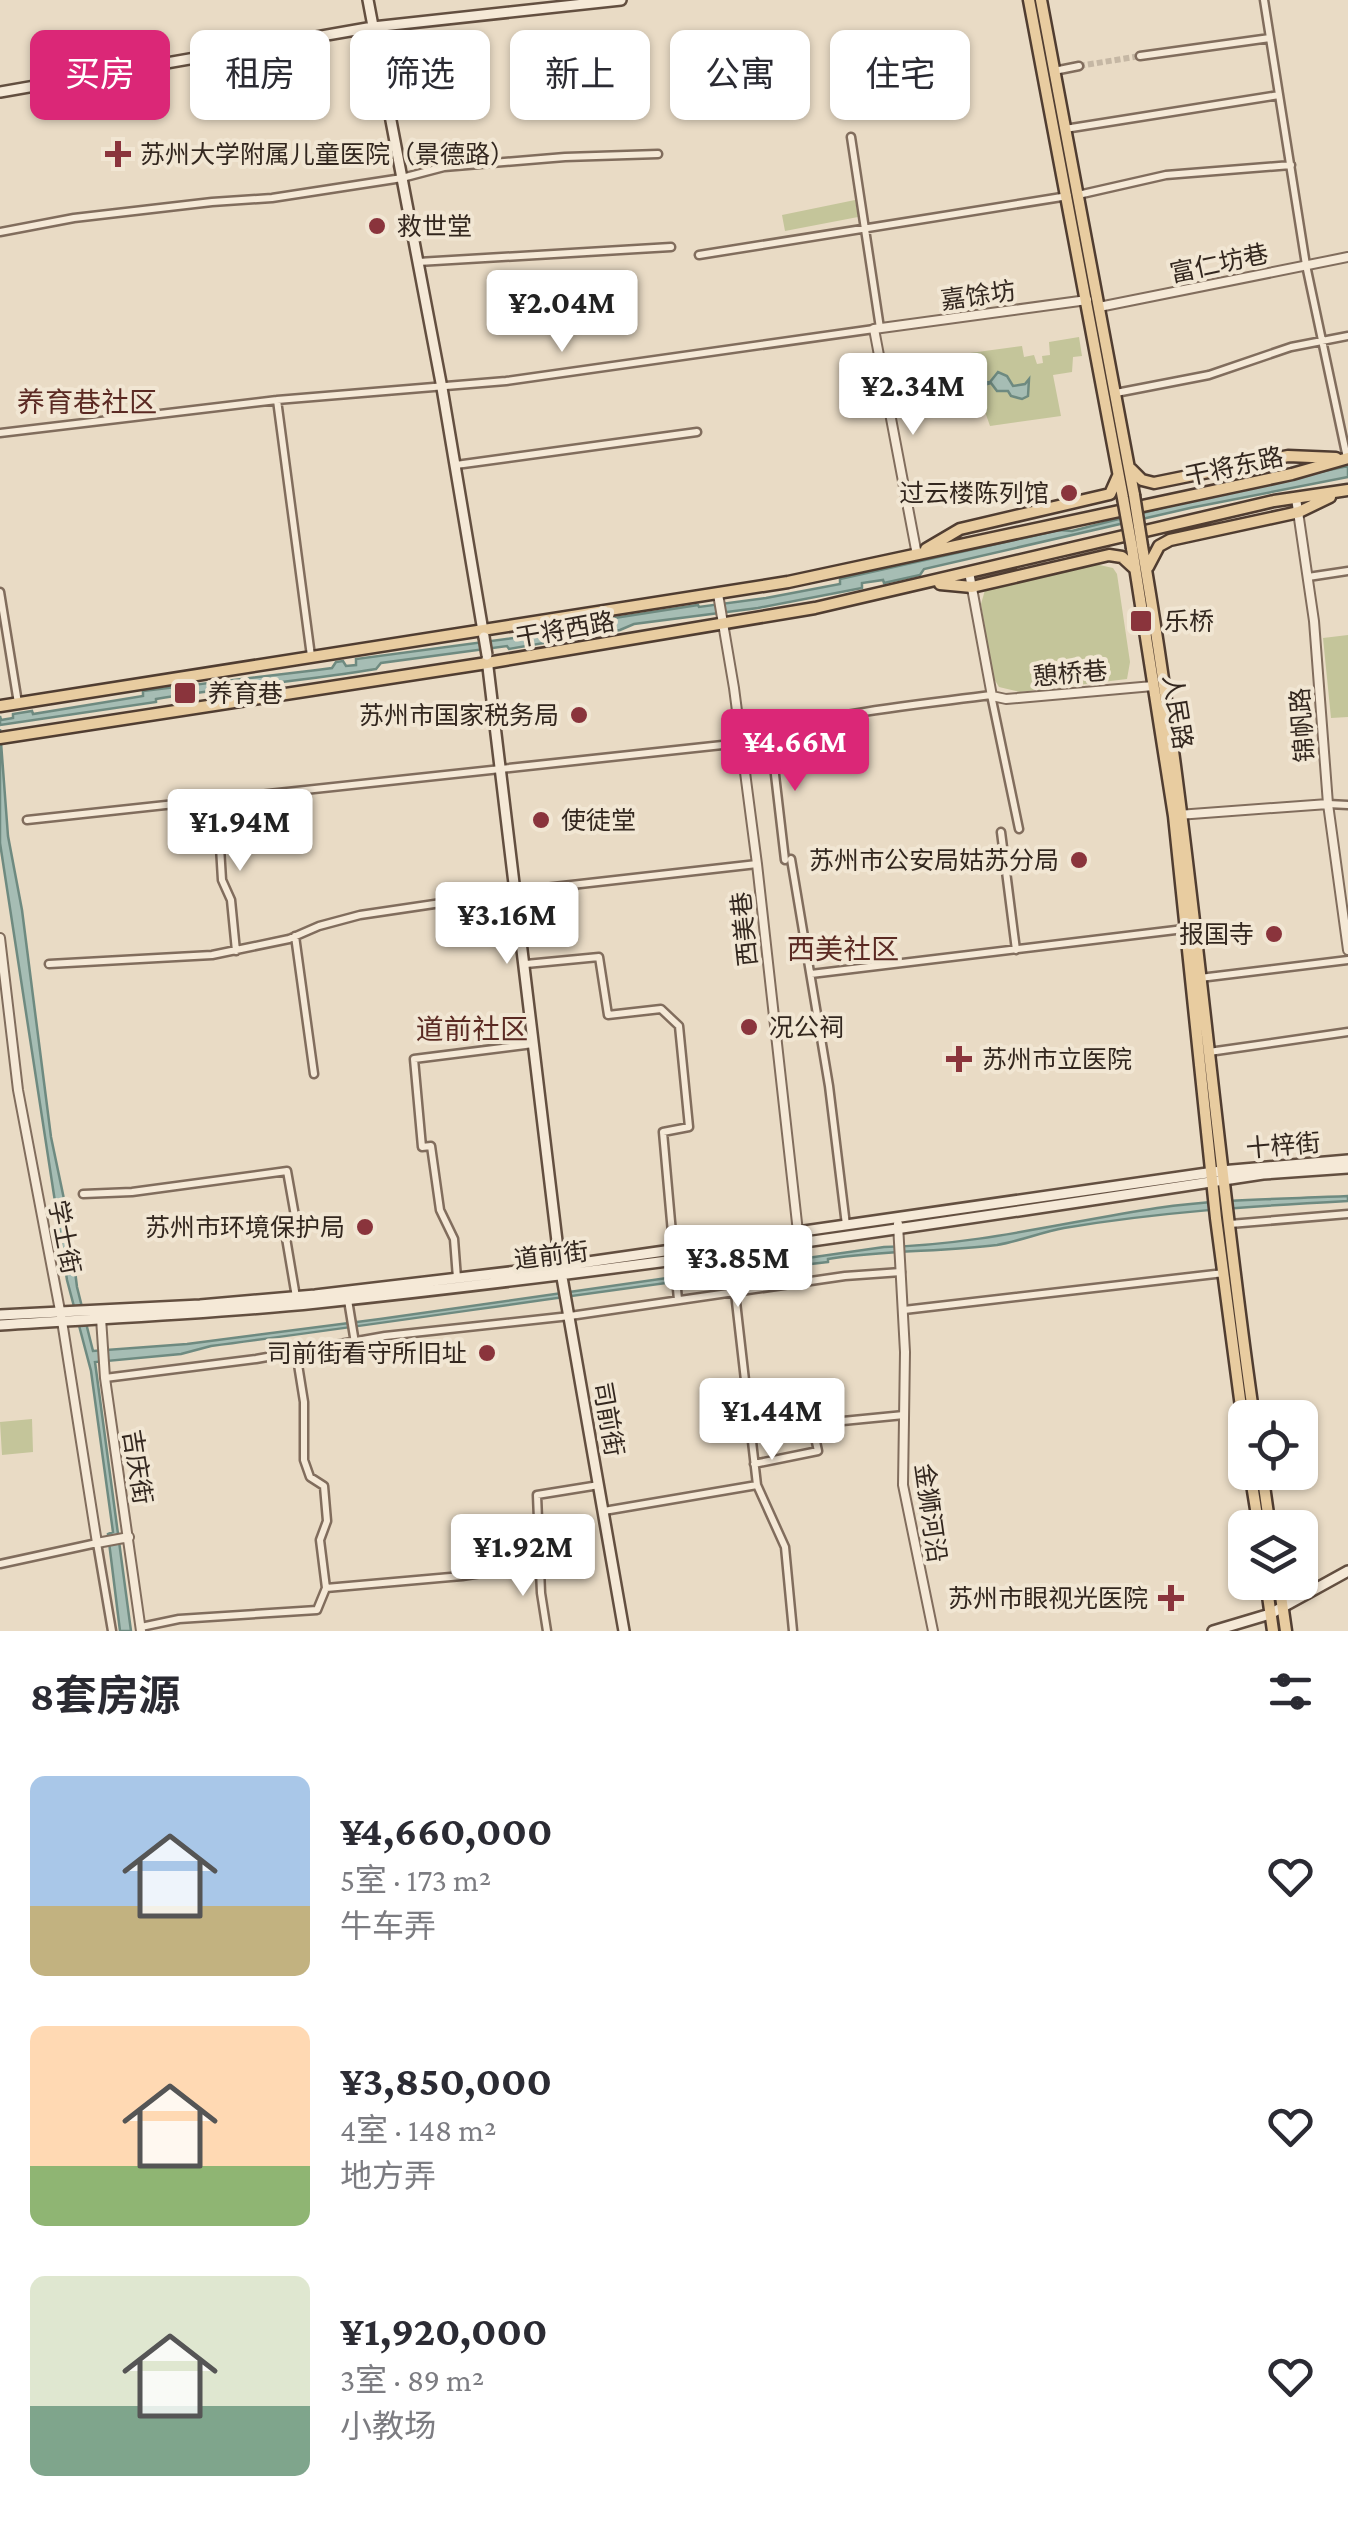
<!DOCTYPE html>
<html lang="zh">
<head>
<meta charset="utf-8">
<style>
  :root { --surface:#fff; --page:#f7f7f7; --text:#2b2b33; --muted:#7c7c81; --accent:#db2777 }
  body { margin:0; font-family:"Crimson Pro","Noto Sans SC",serif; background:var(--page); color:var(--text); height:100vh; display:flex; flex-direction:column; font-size:38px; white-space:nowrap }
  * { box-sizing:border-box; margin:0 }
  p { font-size:32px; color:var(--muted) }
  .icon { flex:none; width:55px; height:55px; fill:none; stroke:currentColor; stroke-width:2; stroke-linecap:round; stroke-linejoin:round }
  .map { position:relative; height:1631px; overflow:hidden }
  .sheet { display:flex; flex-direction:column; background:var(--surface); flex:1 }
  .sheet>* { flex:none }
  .top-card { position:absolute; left:30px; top:30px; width:1290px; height:90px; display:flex; gap:20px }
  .controls { position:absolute; left:1228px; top:1400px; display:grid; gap:20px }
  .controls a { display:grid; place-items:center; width:90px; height:90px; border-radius:15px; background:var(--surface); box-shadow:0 2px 8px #0004; font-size:50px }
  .price { position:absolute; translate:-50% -85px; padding:0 22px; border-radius:10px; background:#fff; color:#222; font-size:32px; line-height:65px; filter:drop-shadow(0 2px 5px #0008) }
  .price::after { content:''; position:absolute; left:50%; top:60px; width:30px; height:22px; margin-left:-15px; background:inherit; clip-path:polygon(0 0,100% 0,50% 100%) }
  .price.current { background:var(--accent); color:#fff }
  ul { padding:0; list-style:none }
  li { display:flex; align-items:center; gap:30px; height:250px; padding:0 30px }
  li span { display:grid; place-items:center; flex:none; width:280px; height:200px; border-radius:15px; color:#555 }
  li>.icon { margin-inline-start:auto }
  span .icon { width:120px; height:120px; fill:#fffc; stroke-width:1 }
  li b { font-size:42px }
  h2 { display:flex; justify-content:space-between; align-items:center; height:120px; padding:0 30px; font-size:42px }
  .chip { padding:0 35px; border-radius:15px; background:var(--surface); box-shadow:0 2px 8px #0004; font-size:35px; line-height:90px }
  .chip.current { background:var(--accent); color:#fff }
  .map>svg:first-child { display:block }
  .green { fill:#c4c59a }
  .water { fill:#a6bdb4; stroke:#6e8a80; stroke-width:2.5 }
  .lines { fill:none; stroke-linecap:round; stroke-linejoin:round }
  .minor-tunnel { stroke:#c5b7a4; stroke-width:6; stroke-dasharray:6 3; stroke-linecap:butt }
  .minor-casing { stroke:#816d5d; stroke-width:11 }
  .tertiary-casing { stroke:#816d5d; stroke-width:12 }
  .secondary-casing { stroke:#634f40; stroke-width:14 }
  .primary-casing { stroke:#503d31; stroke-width:15 }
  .minor { stroke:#f5e9d7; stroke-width:6 }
  .tertiary { stroke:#f5e9d7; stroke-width:8 }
  .secondary { stroke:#f5e9d7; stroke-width:9 }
  .primary { stroke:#e8cca0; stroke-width:10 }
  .secondary-bridge-casing { stroke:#634f40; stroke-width:14; stroke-linecap:butt }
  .primary-bridge-casing { stroke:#503d31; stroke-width:15; stroke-linecap:butt }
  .secondary-bridge { stroke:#f5e9d7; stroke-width:9 }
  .primary-bridge { stroke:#e8cca0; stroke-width:10 }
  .poi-dot { fill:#8a343c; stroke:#f1e6d3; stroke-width:4 }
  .labels { text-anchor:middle; stroke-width:8; stroke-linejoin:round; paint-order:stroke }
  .poi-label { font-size:25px; fill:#33271f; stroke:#f1e6d3; text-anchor:start }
  .street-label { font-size:25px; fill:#33271f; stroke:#f1e6d3 }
  .neighbourhood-label { font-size:28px; fill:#5b2a23; stroke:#f1e6d3 }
</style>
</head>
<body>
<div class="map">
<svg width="1348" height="1631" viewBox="0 0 1348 1631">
  <rect width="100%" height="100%" fill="#e9dbc5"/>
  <path class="green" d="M 855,200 L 858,217 L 785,231 L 782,215 Z
    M 1079,337 L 1082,356 L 1073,357 L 1072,372 L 1053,375 L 1061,416 L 990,426 L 975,383 L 951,388 L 950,384 L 937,386 L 933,358 L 1022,346 L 1024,357 L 1034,355 L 1037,364 L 1043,363 L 1042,356 L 1050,355 L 1049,342 Z
    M 1095,564 L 1113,568 L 1117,574 L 1130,662 L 1127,679 L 1020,692 L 999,687 L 993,677 L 981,604 L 985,590 Z
    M 1348,635 L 1348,717 L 1331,718 L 1323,638 Z
    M 32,1419 L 33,1452 L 2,1455 L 0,1422 Z"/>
  <path class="water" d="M 973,369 L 981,383 L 990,382 L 998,372 L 1007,376 L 1013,386 L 1025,384 L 1029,379 L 1028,396 L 1022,399 L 1011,396 L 1008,391 L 997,391 L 991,383 L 980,386 L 974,379 L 957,383 L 967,378 L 966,373 Z
    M 1348,466 L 1348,477 L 1190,508 L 924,569 L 920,575 L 884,583 L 883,580 L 862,583 L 862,588 L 758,608 L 634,624 L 620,630 L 509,649 L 507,646 L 381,663 L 376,669 C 303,681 229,687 156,699 L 156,702 L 0,725 L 0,716 L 1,720 L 13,718 L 13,714 L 32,711 L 33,714 L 143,696 L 143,691 L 317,670 L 332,668 L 336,662 L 343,661 L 346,666 L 356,665 L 356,659 L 611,625 L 608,619 L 698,605 L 699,607 L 766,598 L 840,584 L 840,579 L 1059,530 L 1072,531 L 1217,494 Z
    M 0,729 L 8,836 L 22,910 L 51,1137 L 69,1223 L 77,1287 L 93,1351 L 187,1344 L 380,1319 L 884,1247 C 977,1245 1065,1222 1157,1208 C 1220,1199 1285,1199 1348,1196 L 1348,1201 C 1253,1206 1159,1212 1064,1228 C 1042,1232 1020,1241 997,1245 C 941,1252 884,1250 828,1259 L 828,1262 C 622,1287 418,1319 211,1346 L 181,1354 L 95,1362 L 131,1631 L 120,1631 L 108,1534 L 113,1532 L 91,1371 L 67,1280 L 0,843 Z"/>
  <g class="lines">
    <path class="minor-tunnel" d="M 1079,66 L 1140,56"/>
    <defs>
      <path id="minor" d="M 1264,0 L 1306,265 L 1347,458
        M 1140,56 L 1270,38
        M 1054,71 L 1079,66
        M 1065,129 L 1279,95
        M 851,137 L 880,328
        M 1078,195 L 1166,175 L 1291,165
        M 0,232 L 74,218 L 212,202 L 272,198 L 402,178 L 444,167 L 565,157 L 658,154
        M 699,255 L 1068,196
        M 418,262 L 671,247
        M 1116,393 L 1209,375 L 1291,347 L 1348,336
        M 277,400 L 311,656
        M 0,433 L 277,400 L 506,381 L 874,329
        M 456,465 L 697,432
        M 1308,577 L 1348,571
        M 0,592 L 18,703
        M 770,732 L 785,860
        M 217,797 L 222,880 L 231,900 L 236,951
        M 1328,804 L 1348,805
        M 27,820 L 741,743 C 819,713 908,706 991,695 L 1019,829
        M 1001,832 L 1016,950
        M 791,859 L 829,1086 L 846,1225
        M 295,936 L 314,1074
        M 49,964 L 212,955 L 289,939 L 319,926 L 360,915 L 536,889 L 757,864
        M 526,964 L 599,957 L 608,1015 L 661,1009 L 679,1026 L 689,1127 L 663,1132 L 678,1300
        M 811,974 L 1184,929
        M 1200,978 L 1348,960
        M 1209,1052 L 1348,1032
        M 83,1194 L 132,1192 L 287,1171 L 295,1216 L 279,1225 L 286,1238 L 296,1297
        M 1230,1224 L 1348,1214
        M 457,1278 L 454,1239 L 440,1210 L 431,1146 L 422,1147 L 414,1059 L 533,1044
        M 735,1293 L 757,1485 L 785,1547 L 793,1631
        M 348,1300 L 355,1343
        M 904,1310 L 1224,1273
        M 105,1378 L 256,1359 L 385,1336 L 570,1316 L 845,1276 L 901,1272
        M 754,1464 L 818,1451 L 812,1424 L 904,1415
        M 604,1511 L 757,1485
        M 0,1564 L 97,1543 L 112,1631
        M 326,1588 L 462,1576 L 540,1564
        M 141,1627 L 179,1619 L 317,1610 L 326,1588 L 320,1540 L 327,1521 L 324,1486 L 310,1477 L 304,1460 L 304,1402 L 296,1352
        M 547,1631 L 541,1593 L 537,1495 L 599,1485"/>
      <path id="tertiary" d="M 1099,307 L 1348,257
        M 1296,498 L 1314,621 L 1328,804 L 1348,950
        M 917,555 L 874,329 L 1087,300
        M 969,572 L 992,696 L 1006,699 L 1153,686
        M 718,594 L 734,688 L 757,864 L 798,1232
        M 1178,815 L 1328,804
        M 0,938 L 18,1090 L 62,1321 L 97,1543 L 129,1537
        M 898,1224 L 905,1352 L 903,1485 L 933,1631
        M 101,1318 L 105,1378 L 141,1631"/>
      <path id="secondary" d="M 368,0 L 442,388 L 484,637
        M 0,92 L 373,27 L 621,0
        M 487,659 L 560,1266 L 624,1631
        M 0,1315 L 200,1305 L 315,1295 L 560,1266 L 1221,1171 L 1348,1160
        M 0,1325 C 106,1318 212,1314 317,1303 C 633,1270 949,1222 1263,1174 L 1348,1168
        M 1213,1631 L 1270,1614 L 1348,1571"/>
      <path id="primary" d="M 1029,0 L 1123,498
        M 1041,0 L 1134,495
        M 1131,469 L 1142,480 L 1154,483 L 1288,456 L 1336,458
        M 1142,546 C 1192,835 1212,1128 1254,1418
        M 1132,548 L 1174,816 L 1216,1218 L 1245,1437
        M 926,549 L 960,529 L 1110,494 L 1118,476
        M 1148,567 L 1159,546 L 1170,540 L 1299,512 L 1330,497
        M 940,584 L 972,587 L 1109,555 L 1122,557 L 1134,568
        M 0,706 L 788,582 L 1292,474 L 1348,458
        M 0,738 L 487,663 L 815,608 L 1274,501 L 1348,490
        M 1250,1472 L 1259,1528
        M 1262,1472 L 1270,1528
        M 1266,1582 L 1273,1631
        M 1279,1582 L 1286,1631"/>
    </defs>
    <use href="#minor" class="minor-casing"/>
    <use href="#tertiary" class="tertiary-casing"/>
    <use href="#secondary" class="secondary-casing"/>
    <use href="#primary" class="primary-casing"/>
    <use href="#minor" class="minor"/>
    <use href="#tertiary" class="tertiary"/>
    <use href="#secondary" class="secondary"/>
    <use href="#primary" class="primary"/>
    <defs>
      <path id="secondary-bridge" d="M 484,637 L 487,655"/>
      <path id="primary-bridge" d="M 1134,495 L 1142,546
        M 1123,498 L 1132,548"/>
    </defs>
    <use href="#secondary-bridge" class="secondary-bridge-casing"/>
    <use href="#primary-bridge" class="primary-bridge-casing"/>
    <use href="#secondary-bridge" class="secondary-bridge"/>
    <use href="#primary-bridge" class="primary-bridge"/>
  </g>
  <g class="poi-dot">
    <path d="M113 139h10v10h10v10h-10v10h-10v-10h-10v-10h10z"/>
    <circle cx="377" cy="226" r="10"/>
    <circle cx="1069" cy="493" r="10"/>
    <rect x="1129" y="609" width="24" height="24" rx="5"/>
    <rect x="173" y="681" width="24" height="24" rx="5"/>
    <circle cx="579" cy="715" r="10"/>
    <circle cx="541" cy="820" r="10"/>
    <circle cx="1079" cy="860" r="10"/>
    <circle cx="1274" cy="934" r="10"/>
    <circle cx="749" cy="1027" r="10"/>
    <path d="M954 1044h10v10h10v10h-10v10h-10v-10h-10v-10h10z"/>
    <circle cx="365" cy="1227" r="10"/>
    <circle cx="487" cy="1353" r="10"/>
    <path d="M1166 1583h10v10h10v10h-10v10h-10v-10h-10v-10h10z"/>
  </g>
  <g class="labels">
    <g class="poi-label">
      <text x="140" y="163">苏州大学附属儿童医院（景德路）</text>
      <text x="397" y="235">救世堂</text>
      <text x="1049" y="502" text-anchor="end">过云楼陈列馆</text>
      <text x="1164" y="630">乐桥</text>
      <text x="208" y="702">养育巷</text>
      <text x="559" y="724" text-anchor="end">苏州市国家税务局</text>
      <text x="561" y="829">使徒堂</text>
      <text x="1059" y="869" text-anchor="end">苏州市公安局姑苏分局</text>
      <text x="1254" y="943" text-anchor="end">报国寺</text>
      <text x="769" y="1036">况公祠</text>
      <text x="982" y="1068">苏州市立医院</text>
      <text x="345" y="1236" text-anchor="end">苏州市环境保护局</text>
      <text x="467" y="1362" text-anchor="end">司前街看守所旧址</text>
      <text x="1148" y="1607" text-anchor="end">苏州市眼视光医院</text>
    </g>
    <g class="street-label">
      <text transform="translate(1219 263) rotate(-12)" y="9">富仁坊巷</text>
      <text transform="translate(978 295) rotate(-8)" y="9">嘉馀坊</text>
      <text transform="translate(1234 466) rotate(-12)" y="9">干将东路</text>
      <text transform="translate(565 629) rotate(-10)" y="9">干将西路</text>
      <text transform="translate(1070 673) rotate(-5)" y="9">憩桥巷</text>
      <text transform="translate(1178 712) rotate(81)" y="9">人民路</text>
      <text transform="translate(1302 725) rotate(-94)" y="9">锦帆路</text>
      <text transform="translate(744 929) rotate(-96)" y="9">西美巷</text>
      <text transform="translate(1283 1145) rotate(-5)" y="9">十梓街</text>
      <text transform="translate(65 1237) rotate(79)" y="9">学士街</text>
      <text transform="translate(551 1255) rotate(-7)" y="9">道前街</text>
      <text transform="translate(609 1419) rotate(80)" y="9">司前街</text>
      <text transform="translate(138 1467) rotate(81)" y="9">吉庆街</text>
      <text transform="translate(931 1513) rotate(82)" y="9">金狮河沿</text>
    </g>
    <g class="neighbourhood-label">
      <text x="87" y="412">养育巷社区</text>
      <text x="843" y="959">西美社区</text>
      <text x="472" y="1039">道前社区</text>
    </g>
  </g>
</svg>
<div class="controls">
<a><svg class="icon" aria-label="locate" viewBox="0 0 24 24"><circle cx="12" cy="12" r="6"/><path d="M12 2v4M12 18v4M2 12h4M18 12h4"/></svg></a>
<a><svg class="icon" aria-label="layers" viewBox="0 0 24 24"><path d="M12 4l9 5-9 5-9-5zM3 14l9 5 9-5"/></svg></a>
</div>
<b class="price" style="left:562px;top:355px">¥2.04M</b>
<b class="price" style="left:913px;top:438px">¥2.34M</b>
<b class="price current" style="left:795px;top:794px">¥4.66M</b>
<b class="price" style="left:240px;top:874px">¥1.94M</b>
<b class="price" style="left:507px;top:967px">¥3.16M</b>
<b class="price" style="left:738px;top:1310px">¥3.85M</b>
<b class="price" style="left:772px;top:1463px">¥1.44M</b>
<b class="price" style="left:523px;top:1599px">¥1.92M</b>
<div class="top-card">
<a class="chip current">买房</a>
<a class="chip">租房</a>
<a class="chip">筛选</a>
<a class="chip">新上</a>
<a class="chip">公寓</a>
<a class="chip">住宅</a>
</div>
</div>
<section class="sheet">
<h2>8套房源<svg class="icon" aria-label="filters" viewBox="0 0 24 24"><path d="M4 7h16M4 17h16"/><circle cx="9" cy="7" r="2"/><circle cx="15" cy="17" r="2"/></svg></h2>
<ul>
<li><span style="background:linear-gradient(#a9c7e8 65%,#c2b280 0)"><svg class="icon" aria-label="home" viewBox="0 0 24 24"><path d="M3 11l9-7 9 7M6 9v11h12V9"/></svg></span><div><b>¥4,660,000</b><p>5室 · 173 m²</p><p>牛车弄</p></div><svg class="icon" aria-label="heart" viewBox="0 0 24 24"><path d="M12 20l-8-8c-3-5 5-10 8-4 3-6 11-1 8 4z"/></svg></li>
<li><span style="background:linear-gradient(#ffd9b3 70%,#8fb573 0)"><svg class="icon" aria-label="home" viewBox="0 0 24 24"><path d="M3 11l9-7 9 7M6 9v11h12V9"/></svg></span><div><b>¥3,850,000</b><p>4室 · 148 m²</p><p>地方弄</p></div><svg class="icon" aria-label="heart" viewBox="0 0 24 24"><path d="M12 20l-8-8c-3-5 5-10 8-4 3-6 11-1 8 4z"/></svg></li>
<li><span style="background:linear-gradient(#dfe7d0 65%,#7fa58c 0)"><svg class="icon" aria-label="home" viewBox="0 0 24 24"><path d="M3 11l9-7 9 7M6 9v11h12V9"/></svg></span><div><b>¥1,920,000</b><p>3室 · 89 m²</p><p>小教场</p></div><svg class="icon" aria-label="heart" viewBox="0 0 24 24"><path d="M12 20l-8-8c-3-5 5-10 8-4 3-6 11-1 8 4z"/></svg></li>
</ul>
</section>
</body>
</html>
